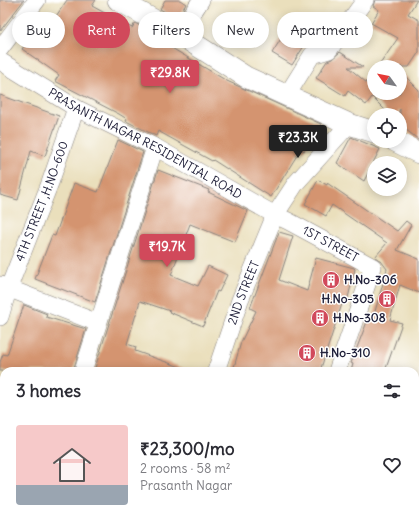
<!DOCTYPE html>
<html lang="en">
<head>
<meta charset="utf-8">
<style>
  :root { --surface:#fff; --page:#f7f7f7; --text:#2b2b33; --muted:#7c7c81; --accent:#d1495b }
  body { margin:0; font-family:Delius,sans-serif; background:var(--page); color:var(--text); height:100vh; display:flex; flex-direction:column; font-size:15px; white-space:nowrap }
  * { box-sizing:border-box; margin:0 }
  p { font-size:13px; color:var(--muted) }
  .icon { flex:none; width:22px; height:22px; fill:none; stroke:currentColor; stroke-width:2; stroke-linecap:round; stroke-linejoin:round }
  .map { position:relative; flex:1; overflow:hidden }
  .details { position:absolute; left:0px; top:367px; width:419px; height:156px; display:flex; flex-direction:column; background:var(--surface); border-radius:12px 12px 0 0; box-shadow:0 2px 10px #0003 }
  .details>* { flex:none }
  .hud { position:absolute; left:12px; top:12px; width:395px; height:36px; display:flex; gap:8px }
  .needle { width:26px; rotate:303deg }
  .fabs { position:absolute; left:367px; top:60px; display:grid; gap:8px }
  .fabs a { display:grid; place-items:center; width:40px; height:40px; border-radius:50%; background:var(--surface); box-shadow:0 2px 10px #0003; font-size:20px }
  .price { position:absolute; translate:-50% -34px; padding:0 9px; border-radius:4px; background:var(--accent); color:#fff; font-size:13px; line-height:26px; filter:drop-shadow(0 1px 2px #0008) }
  .price::after { content:''; position:absolute; left:50%; top:24px; width:12px; height:9px; margin-left:-6px; background:inherit; clip-path:polygon(0 0,100% 0,50% 100%) }
  .price.on { background:#222; color:#fff }
  ul { padding:0; list-style:none }
  li { display:flex; align-items:center; gap:12px; height:100px; padding:0 16px }
  li span { display:grid; place-items:center; flex:none; width:112px; height:80px; border-radius:4px; color:#555 }
  li>.icon { margin-inline-start:auto }
  span .icon { width:48px; height:48px; fill:#fffc; stroke-width:1 }
  li b { font-size:17px }
  h2 { display:flex; justify-content:space-between; align-items:center; height:48px; padding:0 16px; font-size:17px }
  .chip { padding:0 14px; border-radius:18px; background:var(--surface); box-shadow:0 2px 10px #0003; font-size:14px; line-height:36px }
  .chip.on { background:var(--accent); color:#fff }
  .map>svg:first-child { display:block }
  .building { fill:#d49470 }
  .lines { fill:none; stroke-linecap:round; stroke-linejoin:round }
  .minor-casing { stroke:#86807c; stroke-width:18 }
  .tertiary-casing { stroke:#86807c; stroke-width:22 }
  .minor { stroke:#fff; stroke-width:17 }
  .tertiary { stroke:#fff; stroke-width:21 }
  .labels { text-anchor:middle; stroke-width:3; stroke-linejoin:round; paint-order:stroke }
  .street-label { font-size:12px; fill:#22223b; stroke:#fff }
  .poi-label { font-size:12px; font-weight:bold; fill:#22223b; stroke:#fff; text-anchor:start }
</style>
</head>
<body>
<div class="map">
<svg width="419" height="523" viewBox="0 0 419 523">
  <rect width="100%" height="100%" fill="#fff"/>
  <filter id="ink" filterUnits="userSpaceOnUse"><feTurbulence type="fractalNoise" baseFrequency=".025" numOctaves="2"/><feDisplacementMap in="SourceGraphic" scale="8" xChannelSelector="R" yChannelSelector="G"/><feConvolveMatrix kernelMatrix="1 2 1 2 8 2 1 2 1" color-interpolation-filters="sRGB"/></filter>
  <filter id="wash" filterUnits="userSpaceOnUse"><feTurbulence type="fractalNoise" baseFrequency=".012" numOctaves="4" result="noise"/><feDisplacementMap in="SourceGraphic" scale="16" xChannelSelector="R" yChannelSelector="G"/><feGaussianBlur stdDeviation="0.9" result="paint"/><feColorMatrix in="noise" values="0 0 0 0 0 0 0 0 0 0 0 0 0 0 0 0 0 1.4 0 .05"/><feComposite in="paint" operator="in"/></filter>
  <g filter="url(#wash)">
    <rect width="100%" height="100%" fill="#eadfbc"/>
    <g id="blocks">
      <path class="building" d="M 0,0 L 24,0 L 0,31 Z
        M 67,0 L 96,0 L 92,6 L 132,28 L 135,23 L 162,38 L 160,41 L 227,81 L 321,124 L 304,151 L 301,149 L 271,197 L 213,160 L 212,161 L 158,131 L 156,136 L 126,121 L 127,119 L 119,114 L 55,81 L 59,75 L 22,49 L 42,19 L 50,25 Z
        M 165,0 L 180,0 L 186,4 L 177,19 L 160,9 Z
        M 375,0 L 417,0 L 408,14 L 419,20 L 419,52 L 409,67 L 378,67 L 398,38 L 371,23 L 379,10 L 373,6 Z
        M 284,34 L 304,46 L 292,65 L 272,53 Z
        M 340,52 L 363,67 L 348,67 L 374,89 L 374,93 L 400,93 L 400,71 L 419,90 L 419,140 L 400,125 L 400,109 L 397,115 L 390,115 L 372,97 L 366,105 L 348,91 L 345,96 L 316,78 L 327,61 L 332,59 Z
        M 0,95 L 59,116 L 45,156 L 31,151 L 18,200 L 0,195 Z
        M 351,137 L 380,149 L 364,181 L 337,163 Z
        M 118,140 L 143,152 L 95,302 L 35,279 L 52,235 L 55,236 L 74,183 L 98,192 Z
        M 158,170 L 209,190 L 208,192 L 248,211 L 235,242 L 190,224 L 171,275 L 198,286 L 208,266 L 227,275 L 219,292 L 217,291 L 203,326 L 169,312 L 170,311 L 140,301 L 127,344 L 136,347 L 135,351 L 186,369 L 185,371 L 94,371 Z
        M 318,180 L 327,185 L 327,183 L 397,231 L 406,221 L 411,225 L 397,250 L 419,259 L 419,293 L 400,285 L 390,320 L 402,323 L 385,371 L 351,371 L 353,364 L 351,363 L 370,314 L 374,315 L 387,269 L 381,261 L 375,257 L 387,243 L 332,205 L 326,216 L 305,204 Z
        M 279,232 L 293,236 L 279,280 L 307,291 L 316,258 L 354,268 L 355,269 L 347,302 L 343,301 L 320,371 L 233,371 L 241,342 L 256,311 L 250,308 Z
        M 24,305 L 47,314 L 46,317 L 86,329 L 73,371 L 0,371 L 0,362 L 3,354 L 7,355 Z"/>
    </g>
  </g>
  <g filter="url(#ink)">
    <use href="#blocks" fill-opacity="0" stroke="#86807c" stroke-width="1"/>
    <g class="lines">
      <defs>
        <g id="minor">
          <path d="M 179,34 L 201,0"/>
          <path d="M 0,49 L 37,0"/>
          <path id="s1" d="M 0,61 L 76,108 L 155,147 L 275,215 L 288,221 L 373,267 L 337,371"/>
          <path d="M 287,95 L 312,55 L 329,50 L 365,0"/>
          <path d="M 0,285 L 98,323"/>
          <path id="s2" d="M 0,317 L 9,287 L 50,183 L 76,108"/>
          <path d="M 83,371 L 155,147"/>
          <path id="s3" d="M 216,371 L 240,300 L 275,215 L 296,183 L 349,124"/>
          <path d="M 30,523 L 31,519"/>
          <path d="M 166,523 L 168,519"/>
          <path d="M 288,523 L 289,519"/>
        </g>
        <path id="tertiary" d="M 118,0 L 179,34 L 246,77 L 349,124 L 374,132
          M 395,141 L 419,153"/>
      </defs>
      <use href="#minor" class="minor-casing"/>
      <use href="#tertiary" class="tertiary-casing"/>
      <use href="#minor" class="minor"/>
      <use href="#tertiary" class="tertiary"/>
    </g>
  </g>
  <defs>
    <symbol id="building-disc" viewBox="-11 -11 22 22"><circle r="9.5" fill="#d1495b" stroke="#fff"/><path d="M-4-6H4V6H1V3H-1V6H-4ZM-2.5-4.3h1.7v1.8h-1.7ZM.8-4.3h1.7v1.8H.8ZM-2.5-1h1.7V.8h-1.7ZM.8-1h1.7V.8H.8Z" fill="#fff"/></symbol>
  </defs>
  <g fill-rule="evenodd">
    <use href="#building-disc" x="321" y="270" width="20" height="20"/>
    <use href="#building-disc" x="377" y="289" width="20" height="20"/>
    <use href="#building-disc" x="310" y="308" width="20" height="20"/>
    <use href="#building-disc" x="297" y="343" width="20" height="20"/>
  </g>
  <g class="labels">
    <g class="street-label">
      <text dy="4" stroke="none"><textPath href="#s1" startOffset="167">PRASANTH NAGAR RESIDENTIAL ROAD</textPath></text>
      <text dy="4" stroke="none"><textPath href="#s2" startOffset="123">4TH STREET ,H.NO-600</textPath></text>
      <text dy="4" stroke="none"><textPath href="#s1" startOffset="378">1ST STREET</textPath></text>
      <text dy="4" stroke="none"><textPath href="#s3" startOffset="83">2ND STREET</textPath></text>
    </g>
    <g class="poi-label">
      <text x="344" y="284">H.No-306</text>
      <text x="374" y="303" text-anchor="end">H.No-305</text>
      <text x="333" y="322">H.No-308</text>
      <text x="320" y="357">H.No-310</text>
    </g>
  </g>
</svg>
<div class="fabs">
<a><svg class="needle" viewBox="-14 -14 28 28"><path d="M0-13l5 13h-10z" fill="#e53935"/><path d="M0 13l5-13h-10z" fill="#7c7c81"/></svg></a>
<a><svg class="icon" aria-label="locate" viewBox="0 0 24 24"><circle cx="12" cy="12" r="6"/><path d="M12 2v4M12 18v4M2 12h4M18 12h4"/></svg></a>
<a><svg class="icon" aria-label="layers" viewBox="0 0 24 24"><path d="M12 4l9 5-9 5-9-5zM3 14l9 5 9-5"/></svg></a>
</div>
<b class="price" style="left:170px;top:94px">₹29.8K</b>
<b class="price on" style="left:298px;top:159px">₹23.3K</b>
<b class="price" style="left:167px;top:268px">₹19.7K</b>
<div class="hud">
<a class="chip">Buy</a>
<a class="chip on">Rent</a>
<a class="chip">Filters</a>
<a class="chip">New</a>
<a class="chip">Apartment</a>
</div>
<section class="details">
<h2>3 homes<svg class="icon" aria-label="filters" viewBox="0 0 24 24"><path d="M4 7h16M4 17h16"/><circle cx="9" cy="7" r="2"/><circle cx="15" cy="17" r="2"/></svg></h2>
<ul>
<li><span style="background:linear-gradient(#f6c9c9 75%,#9aa5b1 0)"><svg class="icon" aria-label="home" viewBox="0 0 24 24"><path d="M3 11l9-7 9 7M6 9v11h12V9"/></svg></span><div><b>₹23,300/mo</b><p>2 rooms · 58 m²</p><p>Prasanth Nagar</p></div><svg class="icon" aria-label="heart" viewBox="0 0 24 24"><path d="M12 20l-8-8c-3-5 5-10 8-4 3-6 11-1 8 4z"/></svg></li>
</ul>
</section>
</div>
</body>
</html>
